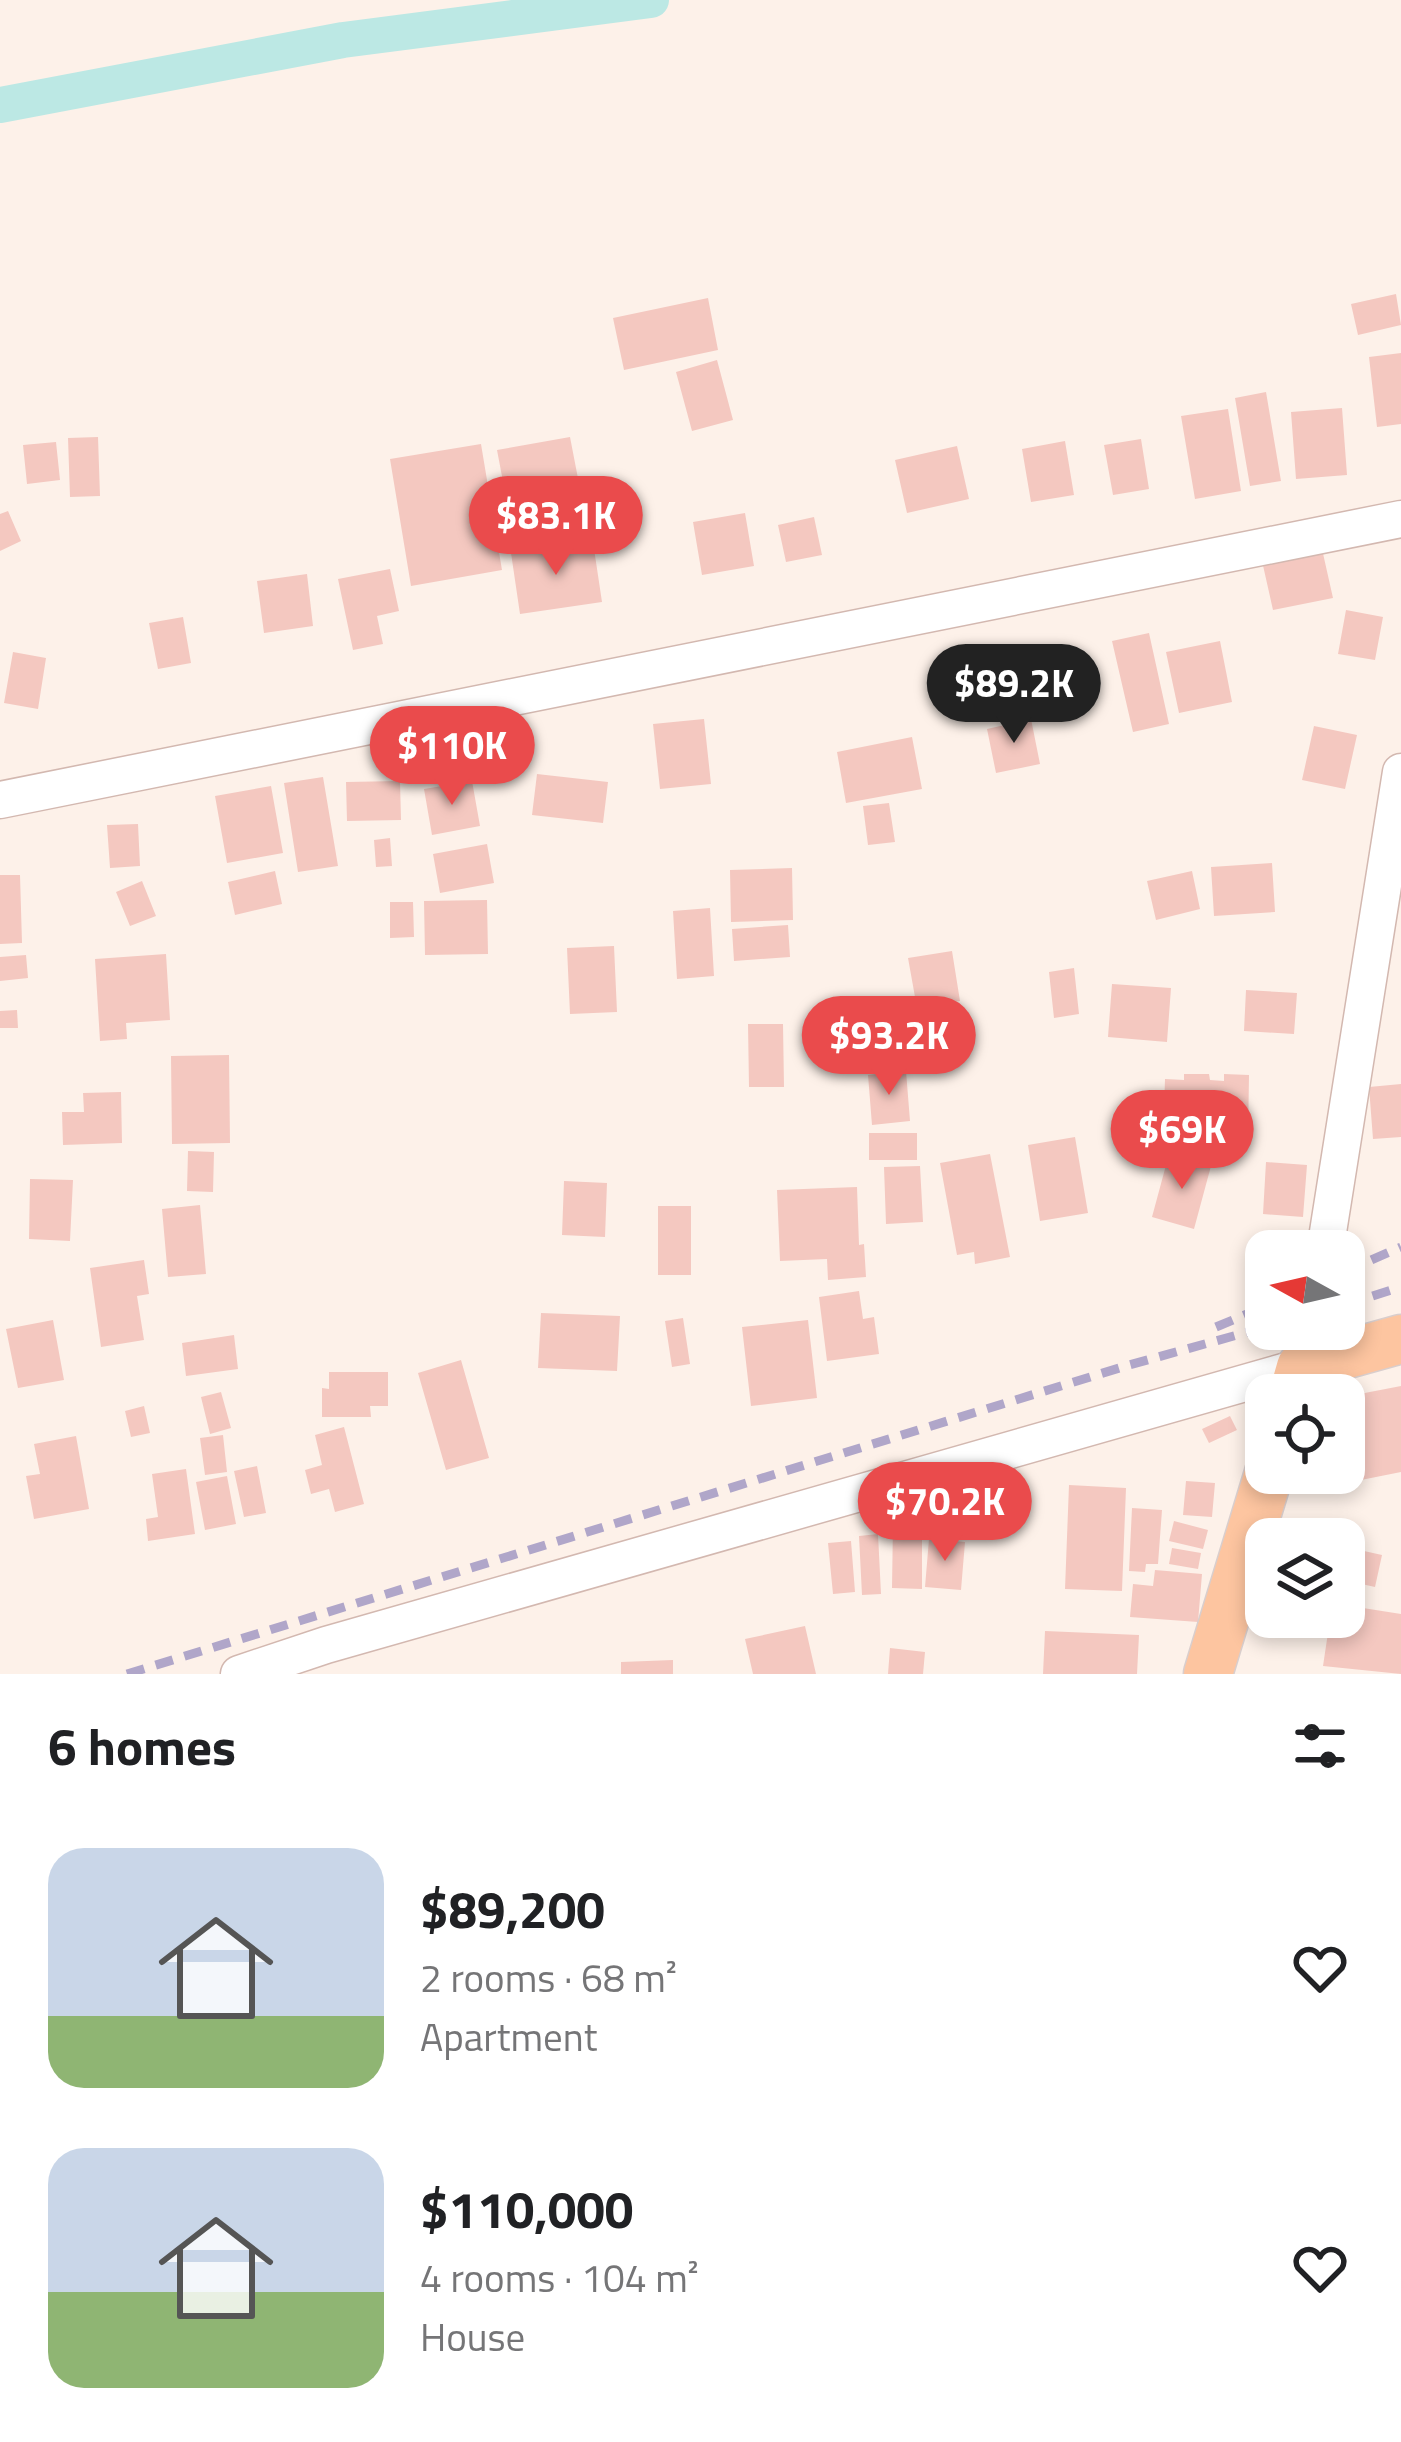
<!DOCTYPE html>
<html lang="en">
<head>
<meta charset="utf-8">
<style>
  :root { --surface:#fff; --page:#f6f6f6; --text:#202124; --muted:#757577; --accent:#ea4b4c }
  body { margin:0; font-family:"Titillium Web",sans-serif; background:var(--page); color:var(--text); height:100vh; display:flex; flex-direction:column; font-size:45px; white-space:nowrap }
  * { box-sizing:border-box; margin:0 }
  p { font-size:39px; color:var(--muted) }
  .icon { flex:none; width:66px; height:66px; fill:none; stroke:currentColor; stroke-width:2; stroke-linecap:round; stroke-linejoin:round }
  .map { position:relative; height:1674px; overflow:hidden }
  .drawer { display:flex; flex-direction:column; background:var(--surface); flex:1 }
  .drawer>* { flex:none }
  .needle { width:78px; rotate:278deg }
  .fabs { position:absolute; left:1245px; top:1230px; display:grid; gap:24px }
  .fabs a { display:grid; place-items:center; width:120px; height:120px; border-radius:24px; background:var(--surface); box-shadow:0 6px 18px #0003; font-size:60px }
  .price { position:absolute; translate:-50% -102px; padding:0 27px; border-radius:42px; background:var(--accent); color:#fff; font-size:39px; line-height:78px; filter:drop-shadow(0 3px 6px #0008) }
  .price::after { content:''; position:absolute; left:50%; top:72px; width:36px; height:27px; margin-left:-18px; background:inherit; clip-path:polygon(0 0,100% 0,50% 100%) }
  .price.on { background:#222; color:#fff }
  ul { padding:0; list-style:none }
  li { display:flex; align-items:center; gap:36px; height:300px; padding:0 48px }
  li span { display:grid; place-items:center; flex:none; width:336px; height:240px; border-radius:36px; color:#555 }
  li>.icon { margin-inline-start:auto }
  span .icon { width:144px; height:144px; fill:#fffc; stroke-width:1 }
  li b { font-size:51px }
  h2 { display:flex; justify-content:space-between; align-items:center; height:144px; padding:0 48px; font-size:51px }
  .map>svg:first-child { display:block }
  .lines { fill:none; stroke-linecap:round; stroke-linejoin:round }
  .canal { stroke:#bce8e4; stroke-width:36 }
  .building { fill:#f4c8c0 }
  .tertiary-casing { stroke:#d3b8b0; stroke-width:39 }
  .primary-casing { stroke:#d9cecd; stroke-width:51 }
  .tertiary { stroke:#fff; stroke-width:36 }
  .primary { stroke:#fdc5a0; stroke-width:48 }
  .rail { stroke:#b0a6c9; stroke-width:9; stroke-dasharray:18 12; stroke-linecap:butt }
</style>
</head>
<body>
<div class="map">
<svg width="1401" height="1674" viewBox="0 0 1401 1674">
  <rect width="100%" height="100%" fill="#fdf1e9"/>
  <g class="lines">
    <path class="canal" d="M 0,105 L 343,40 L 651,0"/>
  </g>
  <path class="building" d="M 1396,294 L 1401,325 L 1358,335 L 1351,304 Z
    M 708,298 L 718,350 L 624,370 L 613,318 Z
    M 1401,353 L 1401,424 L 1377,427 L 1369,357 Z
    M 717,360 L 733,420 L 692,431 L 676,372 Z
    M 1266,392 L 1281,481 L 1250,486 L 1235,398 Z
    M 1342,408 L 1347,475 L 1296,479 L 1291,412 Z
    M 1228,409 L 1241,491 L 1195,499 L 1181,416 Z
    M 98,437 L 100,496 L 70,497 L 68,438 Z
    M 570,437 L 581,494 L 508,508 L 497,450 Z
    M 1141,439 L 1149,489 L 1113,495 L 1104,445 Z
    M 1065,441 L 1074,495 L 1031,502 L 1022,449 Z
    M 56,442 L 60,480 L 27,484 L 23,445 Z
    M 481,444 L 502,570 L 411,586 L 390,459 Z
    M 957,446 L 969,499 L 907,513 L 895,460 Z
    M 8,511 L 21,541 L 0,551 L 0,514 Z
    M 745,513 L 754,566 L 702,575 L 693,522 Z
    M 814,517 L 822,555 L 786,562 L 778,525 Z
    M 593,542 L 602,602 L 520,614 L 511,553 Z
    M 1322,549 L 1333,598 L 1273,610 L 1262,561 Z
    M 390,569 L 399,611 L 377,616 L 383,644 L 353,650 L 338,579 Z
    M 307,574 L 313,626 L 264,633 L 257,581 Z
    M 1346,610 L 1383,617 L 1375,660 L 1338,654 Z
    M 183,617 L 191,663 L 158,669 L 149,623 Z
    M 1149,633 L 1169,724 L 1133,732 L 1112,641 Z
    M 1220,641 L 1232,702 L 1179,713 L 1166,652 Z
    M 13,652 L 46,658 L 38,709 L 4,703 Z
    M 704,719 L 711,784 L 660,789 L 653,724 Z
    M 1031,719 L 1040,764 L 996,773 L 987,729 Z
    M 475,723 L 481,771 L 425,778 L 420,729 Z
    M 1314,726 L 1357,735 L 1345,789 L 1302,780 Z
    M 912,737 L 922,789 L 846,803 L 837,752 Z
    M 537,774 L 608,782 L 603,823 L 532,815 Z
    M 323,777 L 338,866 L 298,872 L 284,783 Z
    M 400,781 L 401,820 L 347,821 L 346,782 Z
    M 472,781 L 480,826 L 432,835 L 424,789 Z
    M 271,786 L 283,853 L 227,863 L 215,796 Z
    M 889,803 L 895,842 L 868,845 L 863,806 Z
    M 138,824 L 140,866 L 110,868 L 107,825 Z
    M 390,838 L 392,866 L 376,867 L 374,840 Z
    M 487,844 L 494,883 L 440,893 L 433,854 Z
    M 1272,863 L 1275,912 L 1214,916 L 1211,867 Z
    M 792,868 L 793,920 L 731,922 L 730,870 Z
    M 275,871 L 282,904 L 235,915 L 228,882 Z
    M 1192,871 L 1200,909 L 1156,920 L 1147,881 Z
    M 0,875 L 20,875 L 22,943 L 0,944 Z
    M 142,881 L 156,916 L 130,926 L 116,892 Z
    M 487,900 L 488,954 L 425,955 L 424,901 Z
    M 390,902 L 413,902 L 414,937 L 390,938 Z
    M 710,908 L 714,976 L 677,979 L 673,911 Z
    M 788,925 L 790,957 L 734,961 L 732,929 Z
    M 614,946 L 617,1012 L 570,1014 L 567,948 Z
    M 952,951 L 960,1001 L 917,1008 L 908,958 Z
    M 166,954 L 170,1020 L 126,1023 L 127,1039 L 100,1041 L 95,959 Z
    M 26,955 L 28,978 L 0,981 L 0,957 Z
    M 1074,968 L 1079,1014 L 1054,1018 L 1049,972 Z
    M 1112,984 L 1171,988 L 1167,1042 L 1108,1037 Z
    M 1246,990 L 1297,993 L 1294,1034 L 1244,1031 Z
    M 17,1010 L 18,1028 L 0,1028 L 0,1011 Z
    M 748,1024 L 783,1024 L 784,1087 L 749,1087 Z
    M 229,1055 L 230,1143 L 172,1144 L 171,1056 Z
    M 906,1071 L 910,1121 L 872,1125 L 868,1075 Z
    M 1184,1074 L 1209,1074 L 1210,1080 L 1224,1081 L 1224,1074 L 1249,1075 L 1248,1140 L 1163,1139 L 1165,1079 L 1184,1080 Z
    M 1401,1084 L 1401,1137 L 1373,1139 L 1369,1087 Z
    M 121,1092 L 122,1143 L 63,1145 L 62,1112 L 84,1112 L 83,1093 Z
    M 869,1133 L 917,1133 L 917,1160 L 869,1160 Z
    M 1075,1137 L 1088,1213 L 1040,1221 L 1028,1145 Z
    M 188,1151 L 214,1152 L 213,1192 L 187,1191 Z
    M 990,1154 L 1010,1257 L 975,1264 L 974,1252 L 957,1255 L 940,1163 Z
    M 1169,1154 L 1211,1166 L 1194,1229 L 1152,1217 Z
    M 1266,1162 L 1307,1165 L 1303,1217 L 1263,1214 Z
    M 920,1166 L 923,1222 L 886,1224 L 884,1167 Z
    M 30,1179 L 73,1180 L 70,1241 L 29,1239 Z
    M 564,1181 L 607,1183 L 605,1237 L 562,1235 Z
    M 857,1187 L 859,1245 L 864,1244 L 866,1277 L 828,1280 L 827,1259 L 780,1261 L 777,1190 Z
    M 200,1205 L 206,1274 L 168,1277 L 162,1209 Z
    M 658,1206 L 691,1206 L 691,1275 L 658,1275 Z
    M 144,1260 L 149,1294 L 137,1296 L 144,1340 L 101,1347 L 90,1268 Z
    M 859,1291 L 863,1319 L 874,1317 L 879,1354 L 827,1361 L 819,1297 Z
    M 541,1313 L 620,1316 L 617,1371 L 538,1368 Z
    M 683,1318 L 690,1364 L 672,1367 L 665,1321 Z
    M 53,1320 L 64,1380 L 18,1388 L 6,1329 Z
    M 808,1320 L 817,1398 L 751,1406 L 742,1327 Z
    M 234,1335 L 238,1369 L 186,1376 L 182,1343 Z
    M 461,1360 L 489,1458 L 446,1470 L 418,1373 Z
    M 329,1372 L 388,1372 L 388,1406 L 370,1406 L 371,1417 L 322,1417 L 322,1388 L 329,1389 Z
    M 1401,1386 L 1401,1472 L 1336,1485 L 1334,1473 L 1344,1473 L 1344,1397 Z
    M 221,1392 L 231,1428 L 210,1434 L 201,1397 Z
    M 144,1406 L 150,1433 L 131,1437 L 125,1411 Z
    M 1230,1416 L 1237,1430 L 1209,1443 L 1202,1429 Z
    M 344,1427 L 364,1504 L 335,1512 L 329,1489 L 311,1494 L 305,1470 L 322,1465 L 315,1435 Z
    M 223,1435 L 227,1472 L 205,1475 L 200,1438 Z
    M 76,1436 L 89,1509 L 34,1519 L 26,1476 L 40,1474 L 34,1444 Z
    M 257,1466 L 266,1513 L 244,1517 L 234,1471 Z
    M 186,1469 L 195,1534 L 148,1541 L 146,1519 L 158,1517 L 152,1474 Z
    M 227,1476 L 236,1524 L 205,1530 L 196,1482 Z
    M 1186,1481 L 1215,1483 L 1212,1517 L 1183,1515 Z
    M 1069,1485 L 1126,1488 L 1122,1591 L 1065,1589 Z
    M 1132,1508 L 1162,1510 L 1158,1564 L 1146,1564 L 1145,1572 L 1129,1571 Z
    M 1174,1521 L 1208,1530 L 1203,1549 L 1169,1541 Z
    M 893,1523 L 922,1523 L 922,1589 L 892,1588 Z
    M 878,1534 L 881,1594 L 862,1595 L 859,1536 Z
    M 929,1539 L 965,1542 L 961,1590 L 925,1587 Z
    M 851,1541 L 855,1592 L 833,1594 L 828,1543 Z
    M 1172,1548 L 1201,1553 L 1198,1569 L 1169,1564 Z
    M 1355,1549 L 1382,1555 L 1375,1587 L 1348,1581 Z
    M 1155,1570 L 1202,1574 L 1198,1622 L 1130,1617 L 1133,1584 L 1153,1586 Z
    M 1344,1605 L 1401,1614 L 1401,1674 L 1323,1666 L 1329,1626 L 1339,1627 Z
    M 805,1626 L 816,1674 L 753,1674 L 745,1639 Z
    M 1045,1631 L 1139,1635 L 1137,1674 L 1043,1674 Z
    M 890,1648 L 925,1652 L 923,1674 L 888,1674 Z
    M 673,1660 L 673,1674 L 621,1674 L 621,1662 Z"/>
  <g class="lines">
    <defs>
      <path id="tertiary" d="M 0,800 L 1401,519
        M 1325,1251 L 1401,772
        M 239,1674 L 326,1645 L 1301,1367 L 1312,1329"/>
      <path id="primary" d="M 1293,1395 L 1301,1367 L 1401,1339
        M 1208,1674 L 1269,1473"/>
    </defs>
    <use href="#tertiary" class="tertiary-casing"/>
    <use href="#primary" class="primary-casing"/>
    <use href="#tertiary" class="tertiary"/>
    <use href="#primary" class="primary"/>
    <path class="rail" d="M 1344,1272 L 1401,1247
      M 1344,1305 L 1401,1287
      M 1216,1327 L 1266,1306
      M 127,1674 L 1129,1365 L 1266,1327"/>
  </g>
</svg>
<div class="fabs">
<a><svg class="needle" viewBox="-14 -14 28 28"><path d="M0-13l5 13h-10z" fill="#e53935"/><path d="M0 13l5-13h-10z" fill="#757577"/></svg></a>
<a><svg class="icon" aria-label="locate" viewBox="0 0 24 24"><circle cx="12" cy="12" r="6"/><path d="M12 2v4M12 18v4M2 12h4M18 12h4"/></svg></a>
<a><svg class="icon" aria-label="layers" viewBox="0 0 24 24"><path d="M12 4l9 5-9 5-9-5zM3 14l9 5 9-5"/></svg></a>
</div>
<b class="price" style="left:556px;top:578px">$83.1K</b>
<b class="price on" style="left:1014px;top:746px">$89.2K</b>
<b class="price" style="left:452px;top:808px">$110K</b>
<b class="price" style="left:889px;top:1098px">$93.2K</b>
<b class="price" style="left:1182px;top:1192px">$69K</b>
<b class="price" style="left:945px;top:1564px">$70.2K</b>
</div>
<section class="drawer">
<h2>6 homes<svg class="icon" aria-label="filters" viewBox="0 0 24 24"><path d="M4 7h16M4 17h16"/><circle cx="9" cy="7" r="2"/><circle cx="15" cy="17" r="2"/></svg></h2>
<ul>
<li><span style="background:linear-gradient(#c9d6e8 70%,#8fb573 0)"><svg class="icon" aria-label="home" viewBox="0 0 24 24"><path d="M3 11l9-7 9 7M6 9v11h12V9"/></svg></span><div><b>$89,200</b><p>2 rooms · 68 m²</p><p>Apartment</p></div><svg class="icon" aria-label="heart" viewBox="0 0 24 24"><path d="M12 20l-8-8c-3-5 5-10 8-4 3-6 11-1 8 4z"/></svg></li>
<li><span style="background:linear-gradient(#c9d6e8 60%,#8fb573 0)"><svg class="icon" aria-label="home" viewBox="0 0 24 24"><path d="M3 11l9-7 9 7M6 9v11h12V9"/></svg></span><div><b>$110,000</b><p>4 rooms · 104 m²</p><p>House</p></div><svg class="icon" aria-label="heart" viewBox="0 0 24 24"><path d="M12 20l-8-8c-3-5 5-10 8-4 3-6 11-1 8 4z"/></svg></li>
</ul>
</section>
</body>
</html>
